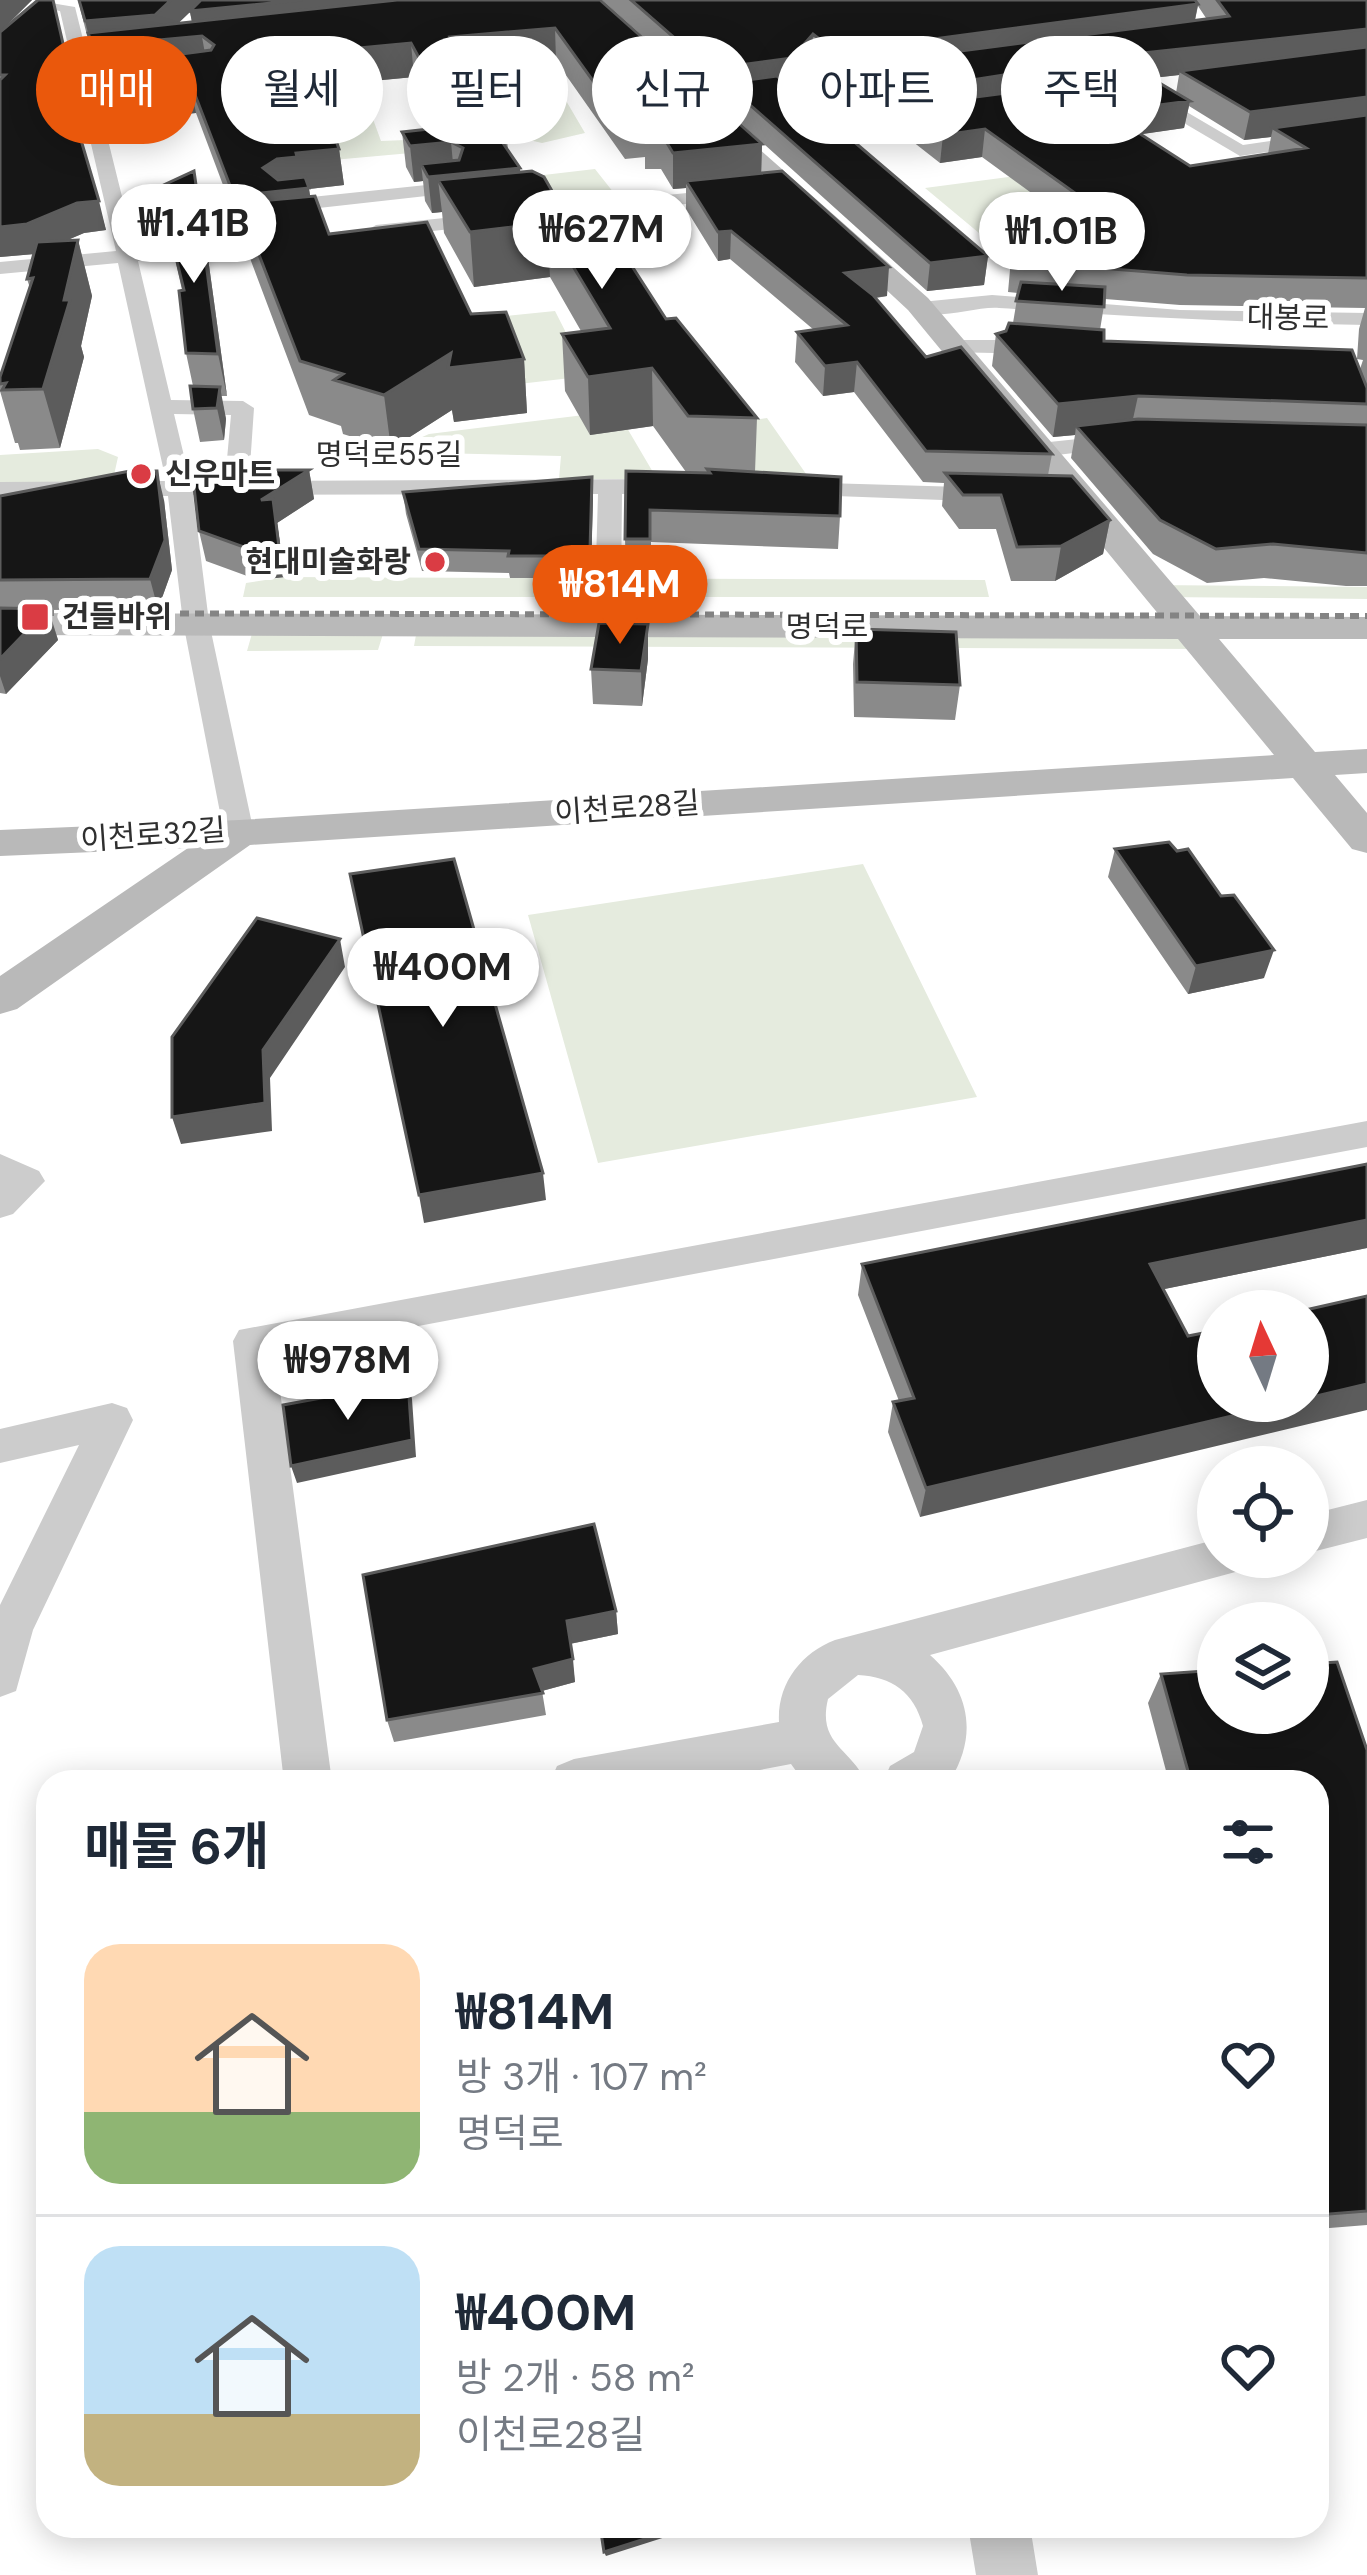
<!DOCTYPE html>
<html lang="ko">
<head>
<meta charset="utf-8">
<style>
  :root { --surface:#fff; --page:#f6f6f7; --text:#1f2937; --muted:#747a83; --line:#e0e1e3; --accent:#ea580c }
  body { margin:0; font-family:"DM Sans","Noto Sans KR",sans-serif; background:var(--page); color:var(--text); height:100vh; display:flex; flex-direction:column; font-size:45px; white-space:nowrap }
  * { box-sizing:border-box; margin:0 }
  p { font-size:39px; color:var(--muted) }
  .icon { flex:none; width:66px; height:66px; fill:none; stroke:currentColor; stroke-width:2; stroke-linecap:round; stroke-linejoin:round }
  .map { position:relative; flex:1; overflow:hidden }
  .drawer { position:absolute; left:36px; top:1770px; width:1293px; height:768px; display:flex; flex-direction:column; background:var(--surface); border-radius:36px; box-shadow:0 6px 30px #0003 }
  .drawer>* { flex:none }
  .guide { position:absolute; left:36px; top:36px; width:1296px; height:108px; display:flex; gap:24px }
  .needle { width:78px; rotate:356deg }
  .buttons { position:absolute; left:1197px; top:1290px; display:grid; gap:24px }
  .buttons a { display:grid; place-items:center; width:132px; height:132px; border-radius:50%; background:var(--surface); box-shadow:0 6px 30px #0003; font-size:60px }
  .price { position:absolute; translate:-50% -102px; padding:0 27px; border-radius:42px; background:#fff; color:#222; font-size:39px; line-height:78px; filter:drop-shadow(0 3px 6px #0008) }
  .price::after { content:''; position:absolute; left:50%; top:72px; width:36px; height:27px; margin-left:-18px; background:inherit; clip-path:polygon(0 0,100% 0,50% 100%) }
  .price.on { background:var(--accent); color:#fff }
  ul { padding:0; list-style:none }
  li { display:flex; align-items:center; gap:36px; height:300px; padding:0 48px }
  li+li { border-top:3px solid var(--line) }
  li span { display:grid; place-items:center; flex:none; width:336px; height:240px; border-radius:36px; color:#555 }
  li>.icon { margin-inline-start:auto }
  span .icon { width:144px; height:144px; fill:#fffc; stroke-width:1 }
  li b { font-size:51px }
  h2 { display:flex; justify-content:space-between; align-items:center; height:144px; padding:0 48px; font-size:51px }
  .tag { padding:0 42px; border-radius:54px; background:var(--surface); box-shadow:0 6px 30px #0003; font-size:42px; line-height:108px }
  .tag.on { background:var(--accent); color:#fff }
  .map>svg:first-child { display:block }
  .green { fill:#e5ebde }
  .lines { fill:none; stroke-linecap:round; stroke-linejoin:round }
  .street { fill:#ccc; fill-rule:evenodd }
  .secondary { fill:#b9b9b9; fill-rule:evenodd }
  .rail { stroke:#848484; stroke-width:6; stroke-dasharray:9 6; stroke-linecap:butt }
  .wall { fill:#8a8a8a; fill-rule:evenodd }
  .shaded-wall { fill:#5c5c5c; fill-rule:evenodd }
  .building { fill:#161616; stroke:#5c5c5c; stroke-width:3 }
  .poi-dot { fill:#da3c44; stroke:#fff; stroke-width:4.5 }
  .labels { text-anchor:middle; stroke-width:12; stroke-linejoin:round; paint-order:stroke }
  .far-street-label { font-size:30px; fill:#2f2f2f; stroke:#fff }
  .far-poi-label { font-size:30px; font-weight:bold; fill:#2f2f2f; stroke:#fff; text-anchor:start }
</style>
</head>
<body>
<div class="map">
<svg width="1367" height="2575" viewBox="0 0 1367 2575">
  <rect width="100%" height="100%" fill="#fff"/>
  <path class="green" d="M 545,65 L 585,133 L 542,143 L 495,132 L 470,82 L 492,69 Z
    M 349,96 L 366,100 L 381,141 L 406,140 L 411,153 L 288,164 L 304,99 Z
    M 1145,159 L 1015,263 L 925,188 Z
    M 595,169 L 621,202 L 481,219 L 535,176 Z
    M 555,311 L 588,376 L 391,399 L 437,323 Z
    M 617,411 L 657,479 L 559,479 L 561,456 L 436,453 L 404,459 L 395,449 L 429,434 Z
    M 767,418 L 811,481 L 755,485 L 715,425 Z
    M 98,449 L 118,457 L 114,475 L 90,489 L 0,489 L 0,455 Z
    M 285,577 L 985,580 L 989,597 L 243,597 L 246,583 Z
    M 1151,585 L 1367,587 L 1367,599 L 1161,597 Z
    M 255,623 L 386,624 L 378,650 L 247,651 Z
    M 418,624 L 1186,629 L 1204,649 L 414,646 Z
    M 863,864 L 977,1097 L 598,1163 L 528,915 Z"/>
  <g class="lines">
    <path class="street" d="M 39,1 L 75,7 L 135,249 L 299,233 L 309,239 L 299,245 L 138,261 L 171,400 L 243,401 L 254,408 L 249,481 L 679,479 L 691,486 L 679,493 L 622,494 L 621,597 L 608,605 L 595,597 L 598,494 L 193,495 L 209,622 L 254,833 L 239,842 L 224,833 L 183,622 L 168,496 L 0,496 L 0,482 L 166,481 L 118,263 L 0,274 L 0,262 L 116,251 L 60,11 L 39,7 ZM 174,414 L 231,415 L 225,481 L 190,481 Z
      M 901,71 L 907,80 L 698,108 L 689,103 Z
      M 1144,87 L 1243,145 L 1367,127 L 1367,137 L 1240,156 L 1138,96 Z
      M 956,113 L 962,114 L 962,122 L 884,132 L 875,127 Z
      M 455,182 L 462,184 L 462,192 L 283,212 L 273,206 L 283,200 Z
      M 735,188 L 742,190 L 742,198 L 376,237 L 366,231 L 376,225 Z
      M 992,295 L 1180,310 L 1367,313 L 1367,325 C 1244,323 1122,316 999,308 C 974,306 930,324 910,308 L 921,302 Z
      M 954,340 L 1044,340 L 1055,347 L 1044,354 L 946,352 L 946,342 Z
      M 1125,434 L 1137,441 L 1133,446 L 1040,457 L 1028,450 L 1040,443 Z
      M 791,482 L 996,488 L 1008,495 L 996,502 L 782,494 L 782,484 Z
      M 1367,1121 L 1367,1147 L 275,1353 L 332,1782 L 284,1782 L 233,1341 L 239,1330 Z
      M 0,1154 L 39,1171 L 45,1181 L 13,1214 L 0,1218 Z
      M 112,1403 L 127,1408 L 133,1420 L 33,1630 L 16,1691 L 0,1697 L 0,1605 L 79,1445 L 0,1463 L 0,1429 Z
      M 1367,1500 L 1367,1538 L 1308,1553 L 1308,1515 Z
      M 1218,1539 L 1218,1557 L 1245,1557 L 1239,1571 L 930,1655 C 971,1691 978,1737 949,1782 L 883,1782 L 890,1766 L 914,1752 L 923,1726 C 914,1692 892,1677 858,1675 L 828,1699 C 817,1744 851,1748 866,1782 L 804,1782 L 791,1764 L 697,1782 L 550,1782 L 557,1766 L 574,1759 L 779,1722 C 777,1684 801,1653 835,1640 Z
      M 968,2526 L 1030,2526 L 1038,2575 L 976,2575 Z"/>
    <path class="secondary" d="M 706,102 L 928,298 L 1200,616 L 1367,617 L 1367,639 L 1219,639 L 1315,752 L 1367,749 L 1367,773 L 1335,775 L 1367,813 L 1367,853 L 1352,849 L 1293,778 L 250,845 L 17,1009 L 0,1014 L 0,976 L 188,848 L 0,856 L 0,830 L 239,820 L 1274,755 L 1178,639 L 0,635 L 0,613 L 1160,616 L 908,310 L 697,114 L 694,109 Z"/>
    <path class="rail" d="M 0,613 L 1367,616"/>
  </g>
  <path class="wall" d="M 0,0 L 32,0 L 0,32 L 81,123 L 76,124 L 106,230 L 84,233 L 65,241 L 78,240 L 92,296 L 81,346 L 84,357 L 60,448 L 20,450 L 18,443 L 15,443 L 0,391 L 0,377 L 30,288 L 27,279 L 34,254 L 0,257 Z
    M 78,0 L 600,0 L 762,144 L 761,173 L 887,296 L 876,298 L 926,357 L 1052,454 L 1048,475 L 1110,520 L 1103,554 L 1055,581 L 1011,581 L 996,529 L 959,529 L 942,506 L 944,483 L 923,482 L 854,392 L 823,396 L 795,362 L 797,332 L 814,330 L 730,259 L 718,261 L 686,209 L 686,188 L 673,189 L 661,169 L 645,169 L 645,157 L 625,159 L 556,61 L 469,69 L 506,132 L 508,149 L 520,172 L 560,205 L 757,418 L 755,472 L 840,516 L 838,549 L 651,542 L 651,572 L 626,572 L 625,539 L 686,472 L 653,426 L 590,435 L 565,391 L 562,334 L 581,331 L 550,277 L 474,287 L 444,233 L 442,212 L 432,213 L 425,201 L 423,181 L 414,182 L 406,167 L 402,132 L 441,128 L 414,77 L 316,86 L 339,149 L 344,185 L 309,189 L 310,196 L 329,234 L 471,314 L 524,359 L 527,413 L 454,422 L 452,410 L 391,449 L 343,434 L 341,426 L 309,415 L 248,253 L 245,232 L 241,233 L 196,113 L 110,121 L 101,80 L 90,47 ZM 190,12 L 192,22 L 178,23 Z
    M 602,0 L 1367,0 L 1367,586 L 1346,586 L 1264,578 L 1207,583 L 1153,554 L 1071,458 L 1075,435 L 1053,437 L 992,366 L 996,334 L 1006,331 L 1013,323 L 1018,293 L 1008,292 L 1014,226 L 1036,223 L 1038,210 L 1052,208 L 982,157 L 940,163 L 903,134 L 905,118 L 887,121 L 852,92 L 853,76 L 835,79 L 812,60 L 791,85 L 788,85 L 988,256 L 984,285 L 927,291 L 725,109 L 725,94 L 710,96 ZM 1198,6 L 1206,18 L 1207,19 L 1195,20 ZM 1179,75 L 1176,93 L 1151,78 ZM 1189,106 L 1244,140 L 1271,137 L 1268,154 L 1190,166 L 1141,134 L 1184,128 ZM 1105,299 L 1180,305 L 1365,308 L 1359,329 L 1357,359 L 1363,360 L 1360,369 L 1104,341 L 1100,330 Z
    M 200,200 L 227,396 L 221,396 L 226,419 L 224,440 L 200,442 L 193,409 L 193,386 L 186,353 L 182,290 L 171,240 L 139,243 L 129,201 Z
    M 309,470 L 314,499 L 277,523 L 285,577 L 258,580 L 206,561 L 199,531 Z
    M 592,477 L 591,572 L 564,572 L 563,578 L 510,578 L 509,573 L 422,571 L 406,514 L 403,492 Z
    M 0,496 L 164,500 L 172,570 L 158,609 L 49,610 L 58,640 L 6,694 L 0,693 Z
    M 648,624 L 648,659 L 642,706 L 593,704 L 591,669 Z
    M 856,629 L 960,685 L 955,720 L 854,717 L 853,664 Z
    M 1115,849 L 1221,896 L 1264,978 L 1188,994 L 1108,877 Z
    M 1367,1248 L 1164,1289 L 920,1517 L 888,1432 L 893,1402 L 899,1401 L 858,1295 L 862,1264 Z
    M 616,1611 L 618,1634 L 570,1644 L 575,1682 L 542,1691 L 546,1715 L 394,1742 L 387,1720 Z
    M 1161,1674 L 1367,1750 L 1367,2225 L 1317,2229 L 1317,1782 L 1169,1782 L 1148,1703 Z"/>
  <path class="shaded-wall" d="M 0,0 L 32,0 L 0,32 Z
    M 171,0 L 554,0 L 202,37 L 208,70 L 100,80 L 85,21 ZM 190,12 L 195,37 L 161,40 Z
    M 1198,4 L 1193,30 L 853,65 L 853,76 L 835,79 L 836,52 Z
    M 56,15 L 81,123 L 74,124 L 68,96 Z
    M 555,28 L 556,61 L 453,71 L 450,37 Z
    M 1367,29 L 1367,55 L 1180,71 L 1179,75 L 906,106 L 905,118 L 887,121 L 889,93 L 1143,53 Z
    M 813,34 L 812,60 L 791,85 L 736,92 L 725,83 L 725,94 L 710,96 L 710,69 Z
    M 411,43 L 414,77 L 310,87 L 305,53 Z
    M 189,79 L 196,113 L 110,121 L 103,86 Z
    M 1367,97 L 1367,124 L 1273,128 L 1271,137 L 1244,140 L 1250,112 Z
    M 1190,101 L 1184,128 L 1102,140 L 1106,112 Z
    M 985,129 L 982,157 L 940,163 L 943,135 Z
    M 451,142 L 454,174 L 520,168 L 522,204 L 438,180 L 442,212 L 432,213 L 428,177 L 421,164 L 423,181 L 414,182 L 410,146 Z
    M 762,144 L 761,180 L 686,181 L 686,188 L 673,189 L 673,153 Z
    M 339,149 L 344,185 L 309,189 L 315,225 L 239,203 L 245,232 L 241,233 L 234,196 L 263,168 L 277,159 L 296,153 Z
    M 194,171 L 200,200 L 227,396 L 218,354 L 171,240 L 139,243 L 132,213 Z
    M 99,201 L 106,230 L 84,233 L 35,254 L 0,257 L 0,227 L 77,203 Z
    M 547,223 L 550,277 L 474,287 L 470,232 Z
    M 731,231 L 730,259 L 718,261 L 718,232 Z
    M 78,240 L 92,296 L 81,346 L 84,357 L 60,448 L 43,389 Z
    M 988,256 L 984,285 L 927,291 L 930,263 Z
    M 889,267 L 887,296 L 843,302 L 845,273 Z
    M 451,353 L 524,359 L 527,413 L 454,422 L 452,410 L 391,449 L 384,395 Z
    M 857,362 L 854,392 L 823,396 L 825,366 Z
    M 652,368 L 653,426 L 590,435 L 588,377 Z
    M 220,387 L 226,419 L 224,440 L 217,408 Z
    M 1138,396 L 1131,428 L 1076,426 L 1075,435 L 1053,437 L 1058,404 Z
    M 309,470 L 314,499 L 277,523 L 285,577 L 258,580 L 252,550 L 261,500 Z
    M 157,471 L 164,500 L 172,570 L 158,609 L 150,579 Z
    M 592,477 L 593,499 L 591,572 L 590,550 Z
    M 1110,520 L 1103,554 L 1055,581 L 1061,546 Z
    M 48,609 L 58,640 L 6,694 L 0,676 L 0,659 Z
    M 648,624 L 648,659 L 642,706 L 641,671 Z
    M 340,939 L 345,967 L 270,1078 L 272,1131 L 181,1144 L 172,1117 L 263,1050 Z
    M 1274,950 L 1264,978 L 1188,994 L 1196,966 Z
    M 543,1173 L 546,1200 L 424,1223 L 419,1195 Z
    M 1367,1220 L 1367,1248 L 1140,1294 L 1150,1264 Z
    M 408,1382 L 412,1399 L 416,1457 L 297,1483 L 291,1466 Z
    M 1367,1384 L 1367,1410 L 920,1517 L 926,1488 L 1296,1401 L 1308,1401 L 1308,1398 Z
    M 616,1611 L 618,1634 L 569,1644 L 567,1621 Z
    M 573,1659 L 575,1682 L 538,1692 L 534,1669 Z
    M 685,2526 L 700,2526 L 606,2556 L 604,2552 Z"/>
  <path class="building" d="M 38,0 L 53,0 L 75,96 L 68,96 L 99,201 L 77,203 L 27,224 L 0,227 L 0,80 L 5,75 L 0,75 L 0,32 Z
    M 79,0 L 171,0 L 155,15 L 85,21 Z
    M 201,0 L 302,0 L 190,11 Z
    M 397,0 L 600,0 L 762,144 L 673,153 L 661,133 L 645,133 L 647,122 L 624,124 L 555,28 L 450,37 L 506,132 L 496,133 L 520,168 L 428,177 L 421,164 L 459,160 L 463,148 L 451,142 L 410,146 L 402,132 L 456,126 L 411,43 L 305,53 L 339,149 L 296,153 L 297,157 L 277,159 L 263,168 L 278,180 L 305,177 L 309,188 L 234,196 L 189,79 L 103,86 L 98,65 L 211,50 L 214,45 L 202,36 L 93,46 L 88,33 Z
    M 631,0 L 1195,0 L 1198,4 L 836,52 L 813,34 L 792,58 L 710,69 Z
    M 1217,0 L 1367,0 L 1367,29 L 1143,53 L 889,93 L 853,65 L 1229,16 Z
    M 1367,47 L 1367,97 L 1250,112 L 1180,71 Z
    M 1146,75 L 1190,101 L 1106,112 L 1190,166 L 1306,148 L 1273,128 L 1367,115 L 1367,278 L 1187,275 L 1012,261 L 1014,226 L 1052,221 L 1038,210 L 1089,203 L 985,129 L 943,135 L 906,106 Z
    M 777,76 L 988,256 L 930,263 L 725,83 Z
    M 194,171 L 199,206 L 132,213 L 129,201 Z
    M 532,171 L 544,177 L 560,205 L 590,201 L 666,319 L 676,318 L 757,418 L 688,416 L 652,368 L 588,377 L 562,334 L 610,328 L 547,223 L 470,232 L 438,180 Z
    M 782,171 L 889,267 L 845,273 L 873,295 L 926,357 L 961,347 L 1052,454 L 926,451 L 857,362 L 825,366 L 797,332 L 847,325 L 731,231 L 718,232 L 686,181 Z
    M 315,196 L 329,234 L 427,222 L 471,314 L 506,312 L 524,359 L 448,368 L 451,353 L 384,395 L 334,380 L 343,374 L 300,361 L 239,203 Z
    M 200,217 L 218,354 L 186,353 L 179,291 L 184,290 L 167,221 Z
    M 78,240 L 64,300 L 70,300 L 43,389 L 2,390 L 6,383 L 0,384 L 0,377 L 33,278 L 27,279 L 37,242 Z
    M 1021,282 L 1105,287 L 1104,307 L 1016,301 Z
    M 1009,323 L 1104,330 L 1104,341 L 1352,350 L 1367,388 L 1367,404 L 1138,396 L 1058,404 L 996,334 L 1006,331 Z
    M 190,386 L 220,387 L 217,408 L 193,409 Z
    M 1138,419 L 1367,425 L 1367,553 L 1273,544 L 1216,549 L 1160,520 L 1076,426 Z
    M 707,469 L 841,477 L 840,516 L 650,510 L 650,539 L 625,539 L 626,471 L 710,473 Z
    M 192,470 L 309,470 L 261,500 L 273,499 L 279,547 L 252,550 L 199,531 Z
    M 130,471 L 157,471 L 165,540 L 150,579 L 0,580 L 0,496 Z
    M 945,473 L 1072,476 L 1110,520 L 1061,546 L 1017,547 L 1001,495 L 963,495 Z
    M 592,477 L 590,550 L 563,549 L 562,556 L 508,556 L 509,551 L 419,549 L 403,492 Z
    M 0,608 L 48,609 L 0,659 Z
    M 599,623 L 648,624 L 641,671 L 591,669 Z
    M 856,629 L 956,632 L 960,685 L 857,682 Z
    M 1169,842 L 1177,851 L 1188,849 L 1221,896 L 1234,895 L 1274,950 L 1196,966 L 1115,849 Z
    M 454,859 L 543,1173 L 419,1195 L 350,874 Z
    M 257,918 L 340,939 L 263,1050 L 265,1103 L 172,1117 L 172,1037 Z
    M 1367,1164 L 1367,1220 L 1150,1264 L 1188,1336 L 1218,1330 L 1218,1401 L 1296,1401 L 926,1488 L 893,1402 L 914,1398 L 862,1264 Z
    M 1367,1296 L 1367,1384 L 1308,1398 L 1308,1311 L 1301,1311 Z
    M 408,1382 L 412,1440 L 291,1466 L 283,1405 Z
    M 594,1524 L 616,1611 L 567,1621 L 573,1659 L 534,1669 L 543,1693 L 387,1720 L 363,1575 Z
    M 1337,1662 L 1367,1750 L 1367,2211 L 1317,2215 L 1317,1782 L 1191,1782 L 1161,1674 L 1218,1670 L 1218,1713 L 1308,1713 L 1308,1664 Z
    M 600,2526 L 685,2526 L 604,2552 Z"/>
  <g class="poi-dot">
    <circle cx="141" cy="474" r="12"/>
    <circle cx="435" cy="562" r="12"/>
    <rect x="20" y="602" width="30" height="30" rx="6"/>
  </g>
  <g class="labels">
    <g class="far-street-label">
      <text transform="translate(1288 318) rotate(1)" y="10">대봉로</text>
      <text x="389" y="465">명덕로55길</text>
      <text x="827" y="637">명덕로</text>
      <text transform="translate(627 808) rotate(-4)" y="10">이천로28길</text>
      <text transform="translate(153 835) rotate(-4)" y="10">이천로32길</text>
    </g>
    <g class="far-poi-label">
      <text x="165" y="484">신우마트</text>
      <text x="411" y="572" text-anchor="end">현대미술화랑</text>
      <text x="62" y="627">건들바위</text>
    </g>
  </g>
</svg>
<div class="buttons">
<a><svg class="needle" viewBox="-14 -14 28 28"><path d="M0-13l5 13h-10z" fill="#e53935"/><path d="M0 13l5-13h-10z" fill="#747a83"/></svg></a>
<a><svg class="icon" aria-label="locate" viewBox="0 0 24 24"><circle cx="12" cy="12" r="6"/><path d="M12 2v4M12 18v4M2 12h4M18 12h4"/></svg></a>
<a><svg class="icon" aria-label="layers" viewBox="0 0 24 24"><path d="M12 4l9 5-9 5-9-5zM3 14l9 5 9-5"/></svg></a>
</div>
<b class="price" style="left:194px;top:286px">₩1.41B</b>
<b class="price" style="left:602px;top:292px">₩627M</b>
<b class="price" style="left:1062px;top:294px">₩1.01B</b>
<b class="price on" style="left:620px;top:647px">₩814M</b>
<b class="price" style="left:443px;top:1030px">₩400M</b>
<b class="price" style="left:348px;top:1423px">₩978M</b>
<div class="guide">
<a class="tag on">매매</a>
<a class="tag">월세</a>
<a class="tag">필터</a>
<a class="tag">신규</a>
<a class="tag">아파트</a>
<a class="tag">주택</a>
</div>
<section class="drawer">
<h2>매물 6개<svg class="icon" aria-label="filters" viewBox="0 0 24 24"><path d="M4 7h16M4 17h16"/><circle cx="9" cy="7" r="2"/><circle cx="15" cy="17" r="2"/></svg></h2>
<ul>
<li><span style="background:linear-gradient(#ffd9b3 70%,#8fb573 0)"><svg class="icon" aria-label="home" viewBox="0 0 24 24"><path d="M3 11l9-7 9 7M6 9v11h12V9"/></svg></span><div><b>₩814M</b><p>방 3개 · 107 m²</p><p>명덕로</p></div><svg class="icon" aria-label="heart" viewBox="0 0 24 24"><path d="M12 20l-8-8c-3-5 5-10 8-4 3-6 11-1 8 4z"/></svg></li>
<li><span style="background:linear-gradient(#bfe0f5 70%,#c2b280 0)"><svg class="icon" aria-label="home" viewBox="0 0 24 24"><path d="M3 11l9-7 9 7M6 9v11h12V9"/></svg></span><div><b>₩400M</b><p>방 2개 · 58 m²</p><p>이천로28길</p></div><svg class="icon" aria-label="heart" viewBox="0 0 24 24"><path d="M12 20l-8-8c-3-5 5-10 8-4 3-6 11-1 8 4z"/></svg></li>
</ul>
</section>
</div>
</body>
</html>
